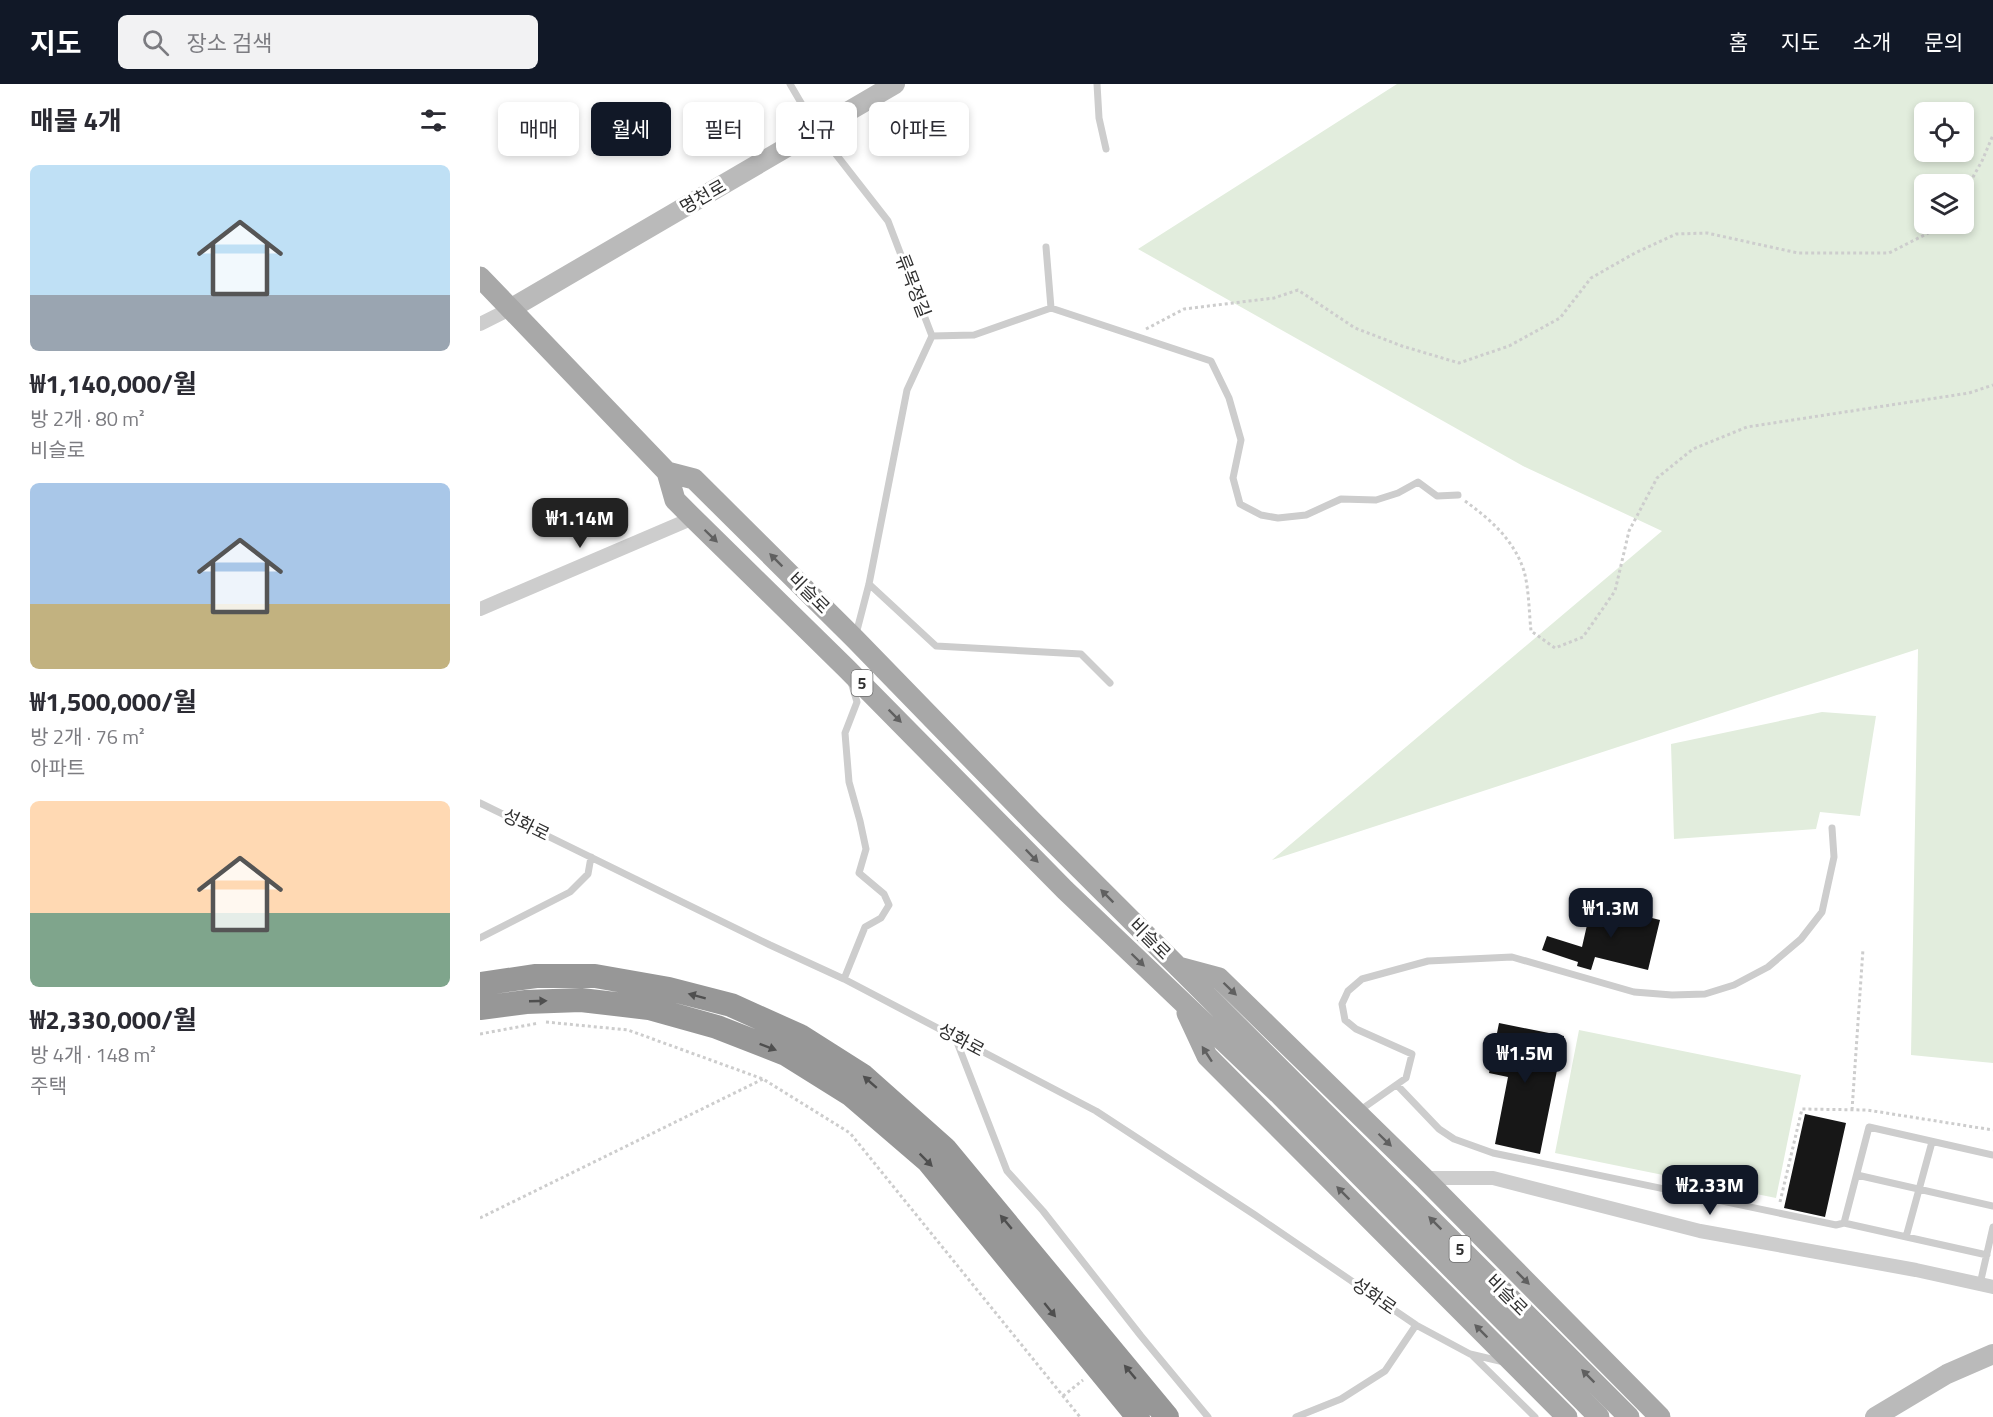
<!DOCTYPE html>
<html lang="ko">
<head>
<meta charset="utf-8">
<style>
  :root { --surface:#fff; --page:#f2f2f3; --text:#2b2b33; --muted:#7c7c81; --accent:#111827 }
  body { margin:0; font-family:"Titillium Web","Noto Sans KR",sans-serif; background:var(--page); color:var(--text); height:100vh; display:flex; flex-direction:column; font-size:22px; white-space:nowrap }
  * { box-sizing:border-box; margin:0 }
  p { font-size:20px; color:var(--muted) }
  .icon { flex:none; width:33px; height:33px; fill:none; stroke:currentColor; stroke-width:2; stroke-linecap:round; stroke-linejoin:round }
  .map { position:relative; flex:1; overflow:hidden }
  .sheet { display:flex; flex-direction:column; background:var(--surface); width:480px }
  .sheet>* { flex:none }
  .banner { position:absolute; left:18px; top:18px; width:570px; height:54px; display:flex; gap:12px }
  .buttons { position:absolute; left:1434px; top:18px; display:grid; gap:12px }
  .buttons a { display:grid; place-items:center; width:60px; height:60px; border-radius:9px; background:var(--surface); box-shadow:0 3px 9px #0003; font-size:30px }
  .price { position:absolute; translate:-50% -51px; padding:0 14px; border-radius:12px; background:var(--accent); color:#fff; font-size:20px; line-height:39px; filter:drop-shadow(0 2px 3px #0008) }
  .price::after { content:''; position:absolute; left:50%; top:36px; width:18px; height:14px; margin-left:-9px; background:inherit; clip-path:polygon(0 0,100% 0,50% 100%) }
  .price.selected { background:#222; color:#fff }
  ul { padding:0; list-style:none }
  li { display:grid; align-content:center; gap:12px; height:318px; padding:0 30px }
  li span { display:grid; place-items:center; height:186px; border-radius:9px; color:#555 }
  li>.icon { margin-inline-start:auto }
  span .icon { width:108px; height:108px; fill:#fffc; stroke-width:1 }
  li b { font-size:26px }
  h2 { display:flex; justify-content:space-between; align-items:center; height:72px; padding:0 30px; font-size:26px }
  .tag { padding:0 21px; border-radius:9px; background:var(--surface); box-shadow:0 3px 9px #0003; font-size:21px; line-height:54px }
  .tag.selected { background:var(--accent); color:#fff }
  header { display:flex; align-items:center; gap:36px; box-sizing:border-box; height:84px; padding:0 30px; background:var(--accent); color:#fff }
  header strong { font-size:28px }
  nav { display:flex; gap:33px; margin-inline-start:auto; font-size:21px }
  .search { width:420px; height:54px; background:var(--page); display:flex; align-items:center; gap:15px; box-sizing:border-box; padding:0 21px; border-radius:9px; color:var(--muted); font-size:22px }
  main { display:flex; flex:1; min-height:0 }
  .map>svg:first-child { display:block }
  .green { fill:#e2eddd; fill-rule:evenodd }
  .building { fill:#171717 }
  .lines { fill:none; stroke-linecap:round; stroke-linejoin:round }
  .path { stroke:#cdcdcd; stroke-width:3; stroke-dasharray:3 3; stroke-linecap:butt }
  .lane { stroke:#cdcdcd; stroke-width:7 }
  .street { stroke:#cdcdcd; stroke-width:14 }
  .secondary { stroke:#bababa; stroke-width:20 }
  .primary { stroke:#a8a8a8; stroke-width:21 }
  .highway { stroke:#979797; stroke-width:24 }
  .oneway { fill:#606060 }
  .oneway2 { fill:#4f4f4f }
  .labels { text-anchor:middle; stroke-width:6; stroke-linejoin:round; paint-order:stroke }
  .shield { fill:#fff; stroke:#6e6e6e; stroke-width:1.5 }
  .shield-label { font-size:16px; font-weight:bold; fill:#303030 }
  .street-label { font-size:18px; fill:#303030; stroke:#fff }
</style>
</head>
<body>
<header>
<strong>지도</strong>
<div class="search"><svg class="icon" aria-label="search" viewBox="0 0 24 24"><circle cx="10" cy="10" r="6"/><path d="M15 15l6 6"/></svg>장소 검색</div>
<nav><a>홈</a><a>지도</a><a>소개</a><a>문의</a></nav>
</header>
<main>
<section class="sheet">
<h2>매물 4개<svg class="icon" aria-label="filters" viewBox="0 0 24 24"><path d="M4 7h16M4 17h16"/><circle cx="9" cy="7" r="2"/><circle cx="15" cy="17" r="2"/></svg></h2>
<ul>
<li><span style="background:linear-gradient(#bfe0f5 70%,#9aa5b1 0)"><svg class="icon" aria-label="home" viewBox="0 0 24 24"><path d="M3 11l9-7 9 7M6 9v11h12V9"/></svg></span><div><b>₩1,140,000/월</b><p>방 2개 · 80 m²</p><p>비슬로</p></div></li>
<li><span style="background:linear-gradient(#a9c7e8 65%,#c2b280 0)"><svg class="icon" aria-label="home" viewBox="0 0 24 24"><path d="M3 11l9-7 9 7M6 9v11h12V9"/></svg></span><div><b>₩1,500,000/월</b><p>방 2개 · 76 m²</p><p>아파트</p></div></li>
<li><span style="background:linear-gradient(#ffd9b3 60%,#7fa58c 0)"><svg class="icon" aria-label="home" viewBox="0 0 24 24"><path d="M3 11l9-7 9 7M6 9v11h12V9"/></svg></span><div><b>₩2,330,000/월</b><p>방 4개 · 148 m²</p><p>주택</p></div></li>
</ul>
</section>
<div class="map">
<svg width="1513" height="1333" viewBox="0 0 1513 1333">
  <rect width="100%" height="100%" fill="#fff"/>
  <path class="green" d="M 917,0 L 1513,0 L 1513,979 L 1431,971 L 1438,565 L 792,776 L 1182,447 L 1043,382 L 658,165 ZM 1444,28 L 1484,28 L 1484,68 L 1444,68 ZM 1444,100 L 1484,100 L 1484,140 L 1444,140 Z
    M 1342,628 L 1396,632 L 1380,732 L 1340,728 L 1336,745 L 1194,755 L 1191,660 Z
    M 1099,946 L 1321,991 L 1296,1114 L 1075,1069 Z"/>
  <path class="building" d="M 1112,819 L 1180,836 L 1168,886 L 1115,873 L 1111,886 L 1097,882 L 1098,878 L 1062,866 L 1067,852 L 1102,863 Z
    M 1019,939 L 1084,952 L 1060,1070 L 1015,1060 L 1028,993 L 1009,989 Z
    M 1325,1030 L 1366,1039 L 1345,1133 L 1304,1124 Z"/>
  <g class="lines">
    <path class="path" d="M 1484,109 L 1502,77 L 1513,51
      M 666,245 L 704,225 L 794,214 L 818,206 L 875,244 L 922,262 L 979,279 L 1029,262 L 1080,234 L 1111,194 L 1155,169 L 1196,150 L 1227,149 L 1318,169 L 1409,169 L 1466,140
      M 985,417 C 1011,436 1034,456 1044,487 C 1049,505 1049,528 1051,547 L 1075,564 L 1103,553 L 1135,507 L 1149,447 L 1177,394 L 1213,365 L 1267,343 L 1489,309 L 1513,301
      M 66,938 L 148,946 L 283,995 L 370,1049 L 600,1333
      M 0,950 L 59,939
      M 1372,1026 L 1383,865
      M 1300,1118 L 1322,1025 L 1387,1026 L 1513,1046
      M 0,1134 L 283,995
      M 583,1312 L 603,1296"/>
    <path class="lane" d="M 310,0 L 337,46 L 408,137 L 452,252 L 427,306 L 389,500 L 376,550
      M 617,0 L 619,34 L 626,65
      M 566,163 L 571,224
      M 452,252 L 494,251 L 571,224 L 731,277 L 749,314 L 761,356 L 753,394 L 760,420 L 781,431 L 798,434 L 826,431 L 861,415 L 896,416 L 918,409 L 938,398 L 957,412 L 978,411
      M 389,500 L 456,562 L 601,570 L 630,599
      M 0,719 L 290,861 L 364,895 L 616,1027 L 775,1131 L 936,1241 L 990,1270 L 1024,1278
      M 0,854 L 90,808 L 108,790 L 111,773
      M 364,895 L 385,843 L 401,834 L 409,821 L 404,810 L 379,789 L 386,765 L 380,737 L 369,698 L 365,649 L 377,618 L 371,598
      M 475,953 L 527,1087 L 563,1127 L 661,1252 L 728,1333
      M 917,1001 L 959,1045 L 974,1055 L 1013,1069 L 1356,1141 L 1364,1139
      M 879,1027 L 926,994 L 932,970 L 876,945 L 865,936 L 862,920 L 868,907 L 882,895 L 948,877 L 1032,873 L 1154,908 L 1192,911 L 1225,910 L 1254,901 L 1288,883 L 1321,855 L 1342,828 L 1354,773 L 1352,744
      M 1377,1091 L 1513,1122
      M 1426,1153 L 1452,1058
      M 1507,1171 L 1364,1139 L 1389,1043 L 1513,1071
      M 1500,1200 L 1513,1143
      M 993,1272 L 1055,1333
      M 816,1333 L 861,1315 L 905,1287 L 936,1241"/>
    <path class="street" d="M 0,240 L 30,225
      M 0,525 L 213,434
      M 944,1094 L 1013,1094 L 1220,1147 L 1436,1186 L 1513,1203"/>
    <path class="secondary" d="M 30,225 L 415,0
      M 1395,1333 L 1467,1290 L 1513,1270"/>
    <path class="primary" d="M 0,193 L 187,388 L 195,416 L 213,434 L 367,585 L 585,806 L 800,1011 L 1119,1333
      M 187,388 L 214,395 L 375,555 L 554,739 L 1149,1333
      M 698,883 L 739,894 L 944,1094 L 1180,1333
      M 707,929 L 727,972 L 1087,1333"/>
    <path class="highway" d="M 0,900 L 56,892 L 115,892 L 189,905 L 251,921 L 320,952 L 383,992 L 465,1065 L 687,1333
      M 0,924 L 46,918 L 101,916 L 169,924 L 237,943 L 306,970 L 370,1010 L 448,1077 L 658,1333"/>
  </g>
  <defs><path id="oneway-solid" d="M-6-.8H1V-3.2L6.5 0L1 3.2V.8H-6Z" transform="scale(1.5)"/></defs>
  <g class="oneway">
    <use href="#oneway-solid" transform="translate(231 452) rotate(44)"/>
    <use href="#oneway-solid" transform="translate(296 476) rotate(-135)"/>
    <use href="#oneway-solid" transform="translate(415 632) rotate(45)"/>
    <use href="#oneway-solid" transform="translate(552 772) rotate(46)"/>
    <use href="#oneway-solid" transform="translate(627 812) rotate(-135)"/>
    <use href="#oneway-solid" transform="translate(658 876) rotate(44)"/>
    <use href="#oneway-solid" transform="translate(750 905) rotate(44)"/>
    <use href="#oneway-solid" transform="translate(727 970) rotate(-123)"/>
    <use href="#oneway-solid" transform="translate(905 1056) rotate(44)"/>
    <use href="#oneway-solid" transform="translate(863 1109) rotate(-135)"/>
    <use href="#oneway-solid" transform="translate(955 1139) rotate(-135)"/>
    <use href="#oneway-solid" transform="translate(1043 1194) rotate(45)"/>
    <use href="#oneway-solid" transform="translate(1001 1247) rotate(-135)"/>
    <use href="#oneway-solid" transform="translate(1108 1292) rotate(-135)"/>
  </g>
  <g class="oneway2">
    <use href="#oneway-solid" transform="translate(217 912) rotate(-165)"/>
    <use href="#oneway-solid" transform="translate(58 917) rotate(-2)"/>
    <use href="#oneway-solid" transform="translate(288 963) rotate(21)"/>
    <use href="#oneway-solid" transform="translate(390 998) rotate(-139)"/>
    <use href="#oneway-solid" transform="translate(446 1076) rotate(45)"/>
    <use href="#oneway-solid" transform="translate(526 1138) rotate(-130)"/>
    <use href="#oneway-solid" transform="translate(570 1226) rotate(51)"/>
    <use href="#oneway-solid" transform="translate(650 1288) rotate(-130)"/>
  </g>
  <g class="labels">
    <g class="shield">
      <rect x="371.5" y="586" width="21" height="26" rx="4.5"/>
      <rect x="969.5" y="1152" width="21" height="26" rx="4.5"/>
    </g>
    <g class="shield-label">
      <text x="382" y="605">5</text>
      <text x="980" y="1171">5</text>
    </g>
    <g class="street-label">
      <text transform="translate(223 113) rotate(-30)" y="6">명천로</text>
      <text transform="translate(433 202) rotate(69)" y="6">류목정길</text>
      <text transform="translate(329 509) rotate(45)" y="6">비슬로</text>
      <text transform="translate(46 741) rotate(26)" y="6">성화로</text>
      <text transform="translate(670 855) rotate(45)" y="6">비슬로</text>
      <text transform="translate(481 956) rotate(28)" y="6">성화로</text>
      <text transform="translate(1027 1211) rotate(45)" y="6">비슬로</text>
      <text transform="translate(894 1212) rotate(35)" y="6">성화로</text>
    </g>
  </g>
</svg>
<div class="buttons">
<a><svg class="icon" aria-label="locate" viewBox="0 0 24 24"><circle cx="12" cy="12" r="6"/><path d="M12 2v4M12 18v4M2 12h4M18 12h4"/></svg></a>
<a><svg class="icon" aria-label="layers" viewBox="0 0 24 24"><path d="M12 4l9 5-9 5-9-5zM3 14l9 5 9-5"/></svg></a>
</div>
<b class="price selected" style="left:100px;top:465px">₩1.14M</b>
<b class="price" style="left:1131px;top:855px">₩1.3M</b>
<b class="price" style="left:1045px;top:1000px">₩1.5M</b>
<b class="price" style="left:1230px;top:1132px">₩2.33M</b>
<div class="banner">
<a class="tag">매매</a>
<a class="tag selected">월세</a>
<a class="tag">필터</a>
<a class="tag">신규</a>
<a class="tag">아파트</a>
</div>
</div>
</main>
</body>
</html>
